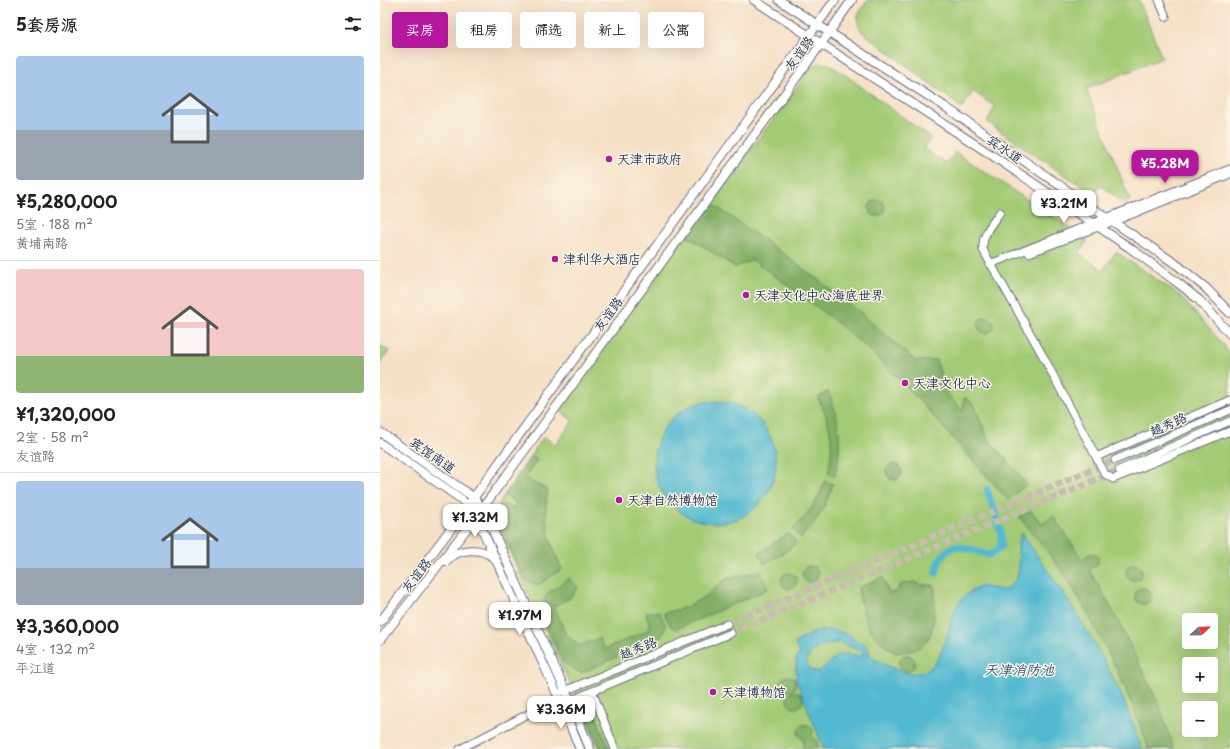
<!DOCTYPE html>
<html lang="zh">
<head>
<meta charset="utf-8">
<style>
  :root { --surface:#fff; --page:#f6f6f6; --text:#222; --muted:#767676; --line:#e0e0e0; --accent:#b5179e }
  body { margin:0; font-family:"Playpen Sans","LXGW WenKai TC",sans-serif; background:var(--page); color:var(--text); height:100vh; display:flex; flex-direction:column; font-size:15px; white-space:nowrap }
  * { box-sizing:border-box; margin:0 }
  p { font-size:13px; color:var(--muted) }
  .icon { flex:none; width:22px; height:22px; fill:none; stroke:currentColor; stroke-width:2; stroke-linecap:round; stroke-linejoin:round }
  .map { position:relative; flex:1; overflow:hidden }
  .panel { display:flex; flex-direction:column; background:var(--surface); width:380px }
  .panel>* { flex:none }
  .hud { position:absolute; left:12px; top:12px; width:380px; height:36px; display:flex; gap:8px }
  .needle { width:26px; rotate:68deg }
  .controls { position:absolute; left:802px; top:613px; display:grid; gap:8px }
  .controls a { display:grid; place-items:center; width:36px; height:36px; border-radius:4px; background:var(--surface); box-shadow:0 4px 16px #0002; font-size:20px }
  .price { position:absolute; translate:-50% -34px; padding:0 9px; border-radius:8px; background:#fff; color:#222; font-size:13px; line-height:26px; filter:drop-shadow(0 1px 2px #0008) }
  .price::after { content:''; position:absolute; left:50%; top:24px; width:12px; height:9px; margin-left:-6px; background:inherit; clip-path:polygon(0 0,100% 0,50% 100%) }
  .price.on { background:var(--accent); color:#fff }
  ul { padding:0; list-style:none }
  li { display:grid; align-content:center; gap:8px; height:212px; padding:0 16px }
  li+li { border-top:1px solid var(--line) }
  li span { display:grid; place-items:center; height:124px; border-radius:4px; color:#555 }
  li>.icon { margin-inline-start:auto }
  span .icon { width:72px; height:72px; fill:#fffc; stroke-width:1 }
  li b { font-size:17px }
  h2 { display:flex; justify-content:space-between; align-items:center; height:48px; padding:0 16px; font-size:17px }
  .tag { padding:0 14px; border-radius:4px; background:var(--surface); box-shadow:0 4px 16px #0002; font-size:14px; line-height:36px }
  .tag.on { background:var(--accent); color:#fff }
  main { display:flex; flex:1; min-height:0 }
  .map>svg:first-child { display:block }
  .green { fill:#a3ca75; stroke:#5f7c6a; fill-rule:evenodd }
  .forest { fill:#82ae66; stroke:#4e6e62 }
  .water { fill:#52b9d0; stroke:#367497; fill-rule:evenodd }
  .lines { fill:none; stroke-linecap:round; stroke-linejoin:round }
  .canal { stroke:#52b9d0; stroke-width:7 }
  .minor-tunnel { stroke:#c9bdb1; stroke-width:7; stroke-dasharray:7 3.5; stroke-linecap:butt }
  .minor-casing { stroke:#676d82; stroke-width:9 }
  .major-casing { stroke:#676d82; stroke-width:10 }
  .minor { stroke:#fff; stroke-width:7 }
  .major { stroke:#fff; stroke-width:8 }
  .poi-dot { fill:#b5179e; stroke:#fcf5e5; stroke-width:1.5 }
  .labels { text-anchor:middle; stroke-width:3; stroke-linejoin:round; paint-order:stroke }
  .street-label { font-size:13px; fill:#1b2f5e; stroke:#fcf5e5 }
  .poi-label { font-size:13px; fill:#1b2f5e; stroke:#fcf5e5; text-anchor:start }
  .water-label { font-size:14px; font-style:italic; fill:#2c5880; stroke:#fcf5e5 }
</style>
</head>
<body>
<main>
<section class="panel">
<h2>5套房源<svg class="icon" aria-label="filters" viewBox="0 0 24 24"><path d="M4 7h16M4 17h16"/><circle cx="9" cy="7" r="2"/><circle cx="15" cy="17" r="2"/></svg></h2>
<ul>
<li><span style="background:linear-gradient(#a9c7e8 60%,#9aa5b1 0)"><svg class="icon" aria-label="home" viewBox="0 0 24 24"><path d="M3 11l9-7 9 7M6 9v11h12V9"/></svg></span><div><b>¥5,280,000</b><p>5室 · 188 m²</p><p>黄埔南路</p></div></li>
<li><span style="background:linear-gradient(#f6c9c9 70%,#8fb573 0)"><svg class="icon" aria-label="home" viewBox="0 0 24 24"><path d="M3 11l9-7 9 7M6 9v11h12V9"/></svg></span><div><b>¥1,320,000</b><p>2室 · 58 m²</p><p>友谊路</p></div></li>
<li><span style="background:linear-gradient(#a9c7e8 70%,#9aa5b1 0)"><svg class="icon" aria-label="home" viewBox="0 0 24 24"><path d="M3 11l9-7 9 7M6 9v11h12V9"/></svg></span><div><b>¥3,360,000</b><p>4室 · 132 m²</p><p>平江道</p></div></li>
</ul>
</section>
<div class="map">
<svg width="850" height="749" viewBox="0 0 850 749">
  <rect width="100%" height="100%" fill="#fcf5e5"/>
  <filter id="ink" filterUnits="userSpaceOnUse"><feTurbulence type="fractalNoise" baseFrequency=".025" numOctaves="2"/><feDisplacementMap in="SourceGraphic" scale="8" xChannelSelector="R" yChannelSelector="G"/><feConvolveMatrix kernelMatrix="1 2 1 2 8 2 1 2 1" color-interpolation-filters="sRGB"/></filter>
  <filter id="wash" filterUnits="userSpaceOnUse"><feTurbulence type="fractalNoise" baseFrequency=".012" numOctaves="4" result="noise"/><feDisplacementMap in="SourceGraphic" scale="16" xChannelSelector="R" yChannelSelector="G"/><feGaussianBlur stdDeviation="0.9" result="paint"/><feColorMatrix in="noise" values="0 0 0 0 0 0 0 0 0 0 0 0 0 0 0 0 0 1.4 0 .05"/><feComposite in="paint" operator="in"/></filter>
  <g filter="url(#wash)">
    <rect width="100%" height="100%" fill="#f5e0c6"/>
    <path class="green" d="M 488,0 L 759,0 L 782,58 L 706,89 L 750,200 L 745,203 L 720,185 L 714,193 L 683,174 L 607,122 L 615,107 L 593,91 L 582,108 L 481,31 C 474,17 479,12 488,0 Z
      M 440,63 L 449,64 L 468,77 L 551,138 L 544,149 L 567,164 L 575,152 L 708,240 L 699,253 L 723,270 L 736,252 L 798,294 L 843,344 L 850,355 L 850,749 L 218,749 L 204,714 L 117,525 L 115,513 L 123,497 L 164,436 L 175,445 L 193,421 L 181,411 L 219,353 L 432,67 ZM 809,620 L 831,620 L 831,642 L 809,642 ZM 809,664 L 831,664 L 831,686 L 809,686 ZM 809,708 L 831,708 L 831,730 L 809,730 Z
      M 0,345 L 9,351 L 0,364 Z"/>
    <path class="forest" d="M489 208a8 8 0 1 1 16 0a8 8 0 1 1-16 0Z
      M 331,203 L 411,259 L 476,309 L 536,361 L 556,360 L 560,372 L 562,388 L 583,412 L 584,398 L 587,398 L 595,406 L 608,439 L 647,484 L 628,500 L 528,388 L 493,354 L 470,333 L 437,307 L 373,260 L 355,267 L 307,236 Z
      M598 325a8 8 0 1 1 16 0a8 8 0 1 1-16 0Z
      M 448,391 C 461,421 462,445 455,476 L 448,474 C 454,443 452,427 438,398 Z
      M 151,456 L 157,460 L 145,477 L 149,481 L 168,490 C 162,517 170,545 182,569 L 158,585 L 147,581 L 138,567 L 120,525 L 118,508 L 123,504 L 133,509 L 136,502 L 124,495 Z
      M506 472a8 8 0 1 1 16 0a8 8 0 1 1-16 0Z
      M 445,481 L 453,484 C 446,507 437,521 421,538 L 412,529 C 428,516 438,500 445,481 Z
      M 651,511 L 662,524 L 673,516 L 703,560 C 709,548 723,554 717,566 L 709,569 L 732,609 L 779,704 L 794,749 L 769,749 C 750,694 724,640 694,590 C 678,564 659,540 639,517 Z
      M 409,533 L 416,543 L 405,552 L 384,564 L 379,553 Z
      M746 572a8 8 0 1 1 16 0a8 8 0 1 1-16 0Z
      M422 574a8 8 0 1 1 16 0a8 8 0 1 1-16 0Z
      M 381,571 L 388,589 L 296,629 L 291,627 L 284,613 L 307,607 L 327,595 L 346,579 Z
      M401 581a8 8 0 1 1 16 0a8 8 0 1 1-16 0Z
      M 502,577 L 509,593 L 516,592 L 521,584 L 534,582 L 543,585 L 553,585 L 555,590 C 554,612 558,641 534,650 C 528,652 521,652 515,653 C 486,633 484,621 478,588 Z
      M 189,578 L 198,588 L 190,598 L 174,606 L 185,633 L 200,646 L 219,638 L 224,649 L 269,630 L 270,624 L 266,615 L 267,612 L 280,612 L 286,627 L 280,638 L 201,673 L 183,662 L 160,610 L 167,594 Z
      M755 596a8 8 0 1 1 16 0a8 8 0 1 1-16 0Z
      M519 663a8 8 0 1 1 16 0a8 8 0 1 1-16 0Z
      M400 684a8 8 0 1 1 16 0a8 8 0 1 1-16 0Z
      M407 700a8 8 0 1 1 16 0a8 8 0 1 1-16 0Z
      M 214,711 L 229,749 L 221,749 L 206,714 Z
      M 423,725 C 431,724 435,730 432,737 L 437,741 L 438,746 L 437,749 L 424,749 L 423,745 L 424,740 C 417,737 416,729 423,725 Z"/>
    <path class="water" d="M274 462a61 61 0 1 1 122 0a61 61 0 1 1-122 0Z
      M 641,533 C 690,600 737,670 762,749 L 444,749 L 415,677 L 417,676 L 416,668 L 416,657 L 420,655 L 415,643 C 436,629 448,626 471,636 L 471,638 L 483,643 L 489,650 L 489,654 L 493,658 C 503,663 518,672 529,673 C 575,679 559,607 592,591 C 594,590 598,588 600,587 C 607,586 618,590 625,590 L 636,580 L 639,569 L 638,544 ZM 459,642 L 479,650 L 483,654 L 481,656 C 472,655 466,652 457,656 C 449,660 440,679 429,668 C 427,666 426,662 427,659 C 432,646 447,645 459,642 Z"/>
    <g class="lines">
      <path class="canal" d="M 556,573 L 559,560 L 567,551 L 575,546 L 591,549 L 608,555 L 614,553 L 621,547 L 621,532 L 607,489"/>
    </g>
  </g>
  <g filter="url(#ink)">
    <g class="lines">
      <path class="minor-tunnel" d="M 347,624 L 735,460
        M 351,633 L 739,470"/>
      <defs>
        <path id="minor" d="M 779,0 L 786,17
          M 620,212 C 612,224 601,235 603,250 L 663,356 L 725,474 L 733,479 L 850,431
          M 649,253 L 750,215 L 850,174
          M 610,264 L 850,169
          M 716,457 L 850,400
          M 735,460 L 850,410
          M 739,470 L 850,421
          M 212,691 L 235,749
          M 177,694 L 347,624
          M 182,704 L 351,633
          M 80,749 L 179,698"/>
        <path id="major" d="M 374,0 L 610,154 L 750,248 L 798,283 L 819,300 L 850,334
          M 399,0 L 564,106 L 720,213 L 796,264 L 826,288 L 850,313
          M 0,432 L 93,497 L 102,508 L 109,522 L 190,701 L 210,749
          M 0,443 L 81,499 L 96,516 L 177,694 L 200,749
          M 66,561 C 78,548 102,546 115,559
          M 0,622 L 76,522 L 455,0
          M 0,640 L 99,513 L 441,44 L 472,0"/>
      </defs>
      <use href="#minor" class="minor-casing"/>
      <use href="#major" class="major-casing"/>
      <use href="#minor" class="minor"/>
      <use href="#major" class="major"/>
    </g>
  </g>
  <g class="poi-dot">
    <circle cx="229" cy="159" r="4"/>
    <circle cx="175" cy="259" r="4"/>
    <circle cx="366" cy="295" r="4"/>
    <circle cx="525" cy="383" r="4"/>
    <circle cx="239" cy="500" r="4"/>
    <circle cx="333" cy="692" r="4"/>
  </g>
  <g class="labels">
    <g class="street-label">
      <text transform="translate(419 53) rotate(-54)" y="5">友谊路</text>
      <text transform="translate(625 149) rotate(34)" y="5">宾水道</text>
      <text transform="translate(228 314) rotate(-54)" y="5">友谊路</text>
      <text transform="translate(788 424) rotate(-24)" y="5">越秀路</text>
      <text transform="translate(53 455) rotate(35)" y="5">宾馆南道</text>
      <text transform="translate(36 575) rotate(-52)" y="5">友谊路</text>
      <text transform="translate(258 648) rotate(-22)" y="5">越秀路</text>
    </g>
    <g class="poi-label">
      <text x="237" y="164">天津市政府</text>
      <text x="183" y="264">津利华大酒店</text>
      <text x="374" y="300">天津文化中心海底世界</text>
      <text x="533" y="388">天津文化中心</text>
      <text x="247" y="505">天津自然博物馆</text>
      <text x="341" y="697">天津博物馆</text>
    </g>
    <g class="water-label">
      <text x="639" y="675">天津消防池</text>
    </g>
  </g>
</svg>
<div class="controls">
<a><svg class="needle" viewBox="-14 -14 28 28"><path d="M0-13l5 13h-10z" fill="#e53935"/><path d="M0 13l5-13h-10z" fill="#767676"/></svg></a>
<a>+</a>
<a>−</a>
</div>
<b class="price on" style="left:785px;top:184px">¥5.28M</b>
<b class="price" style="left:684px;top:224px">¥3.21M</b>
<b class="price" style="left:95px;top:538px">¥1.32M</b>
<b class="price" style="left:140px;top:636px">¥1.97M</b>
<b class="price" style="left:181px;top:730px">¥3.36M</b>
<div class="hud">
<a class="tag on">买房</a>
<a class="tag">租房</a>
<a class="tag">筛选</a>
<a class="tag">新上</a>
<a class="tag">公寓</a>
</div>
</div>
</main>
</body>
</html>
